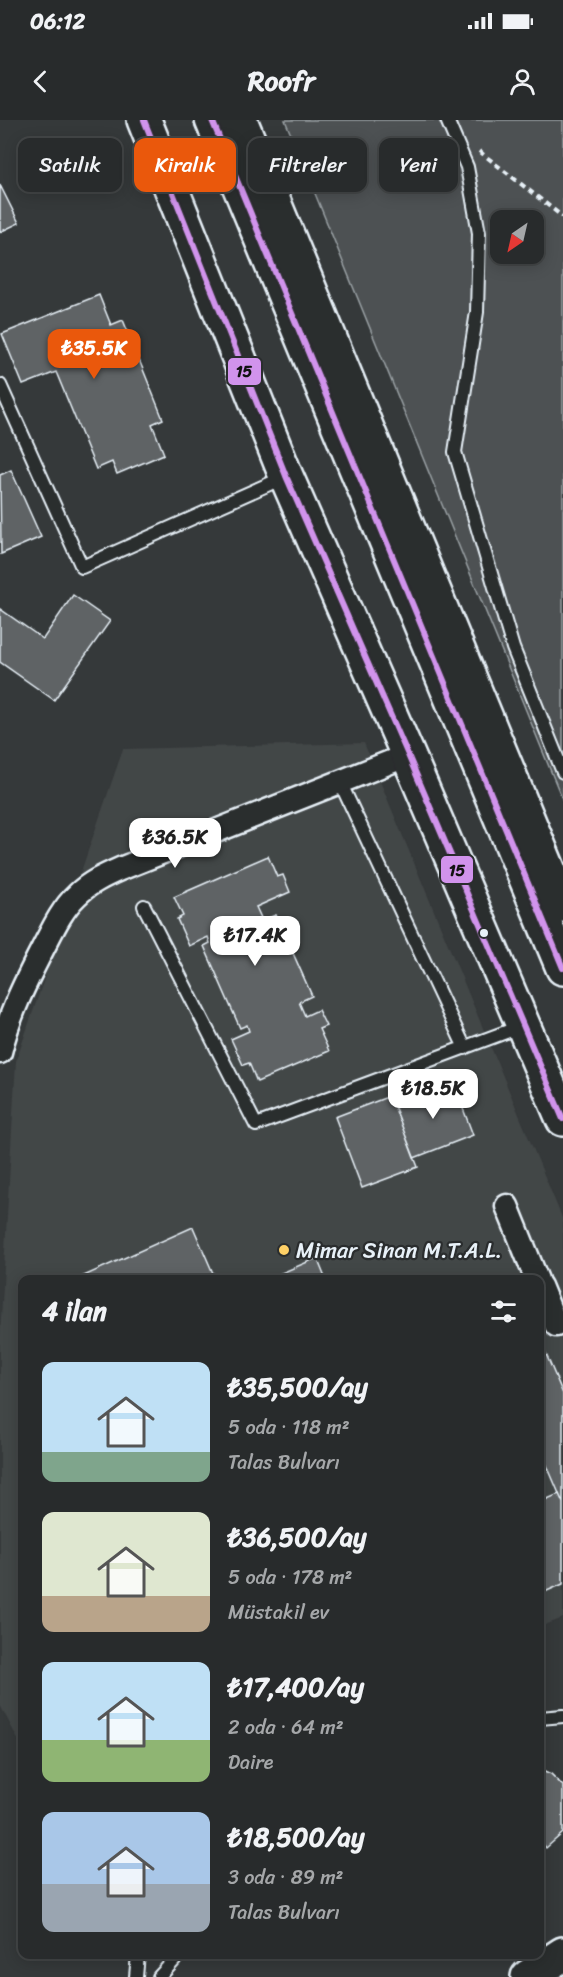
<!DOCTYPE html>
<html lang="tr">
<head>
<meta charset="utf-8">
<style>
  :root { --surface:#282b2c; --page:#343738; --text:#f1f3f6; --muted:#a5a7a9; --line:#444748; --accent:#ea580c }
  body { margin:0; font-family:Sriracha,sans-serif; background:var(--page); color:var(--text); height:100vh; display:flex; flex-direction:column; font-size:22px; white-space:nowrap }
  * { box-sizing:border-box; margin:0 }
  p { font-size:20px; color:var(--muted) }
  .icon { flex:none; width:33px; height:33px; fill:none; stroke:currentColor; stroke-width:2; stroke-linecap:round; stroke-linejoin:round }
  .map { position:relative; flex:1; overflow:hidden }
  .sheet { position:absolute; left:18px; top:1155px; width:526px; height:684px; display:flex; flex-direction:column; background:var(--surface); border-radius:12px; box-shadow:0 3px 15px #0003,0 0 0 2px var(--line) }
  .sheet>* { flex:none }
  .guide { position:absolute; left:18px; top:18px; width:528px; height:54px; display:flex; gap:12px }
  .needle { width:39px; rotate:214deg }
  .controls { position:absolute; left:490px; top:90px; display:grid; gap:12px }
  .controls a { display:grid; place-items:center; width:54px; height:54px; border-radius:12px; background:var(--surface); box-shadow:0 3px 15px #0003,0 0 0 2px var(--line); font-size:30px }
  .price { position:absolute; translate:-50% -51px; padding:0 14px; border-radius:12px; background:#fff; color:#222; font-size:20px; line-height:39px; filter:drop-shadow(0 2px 3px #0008) }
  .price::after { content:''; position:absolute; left:50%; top:36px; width:18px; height:14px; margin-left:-9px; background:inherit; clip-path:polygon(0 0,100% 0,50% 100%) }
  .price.current { background:var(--accent); color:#fff }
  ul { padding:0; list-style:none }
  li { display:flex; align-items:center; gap:18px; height:150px; padding:0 24px }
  li span { display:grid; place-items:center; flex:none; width:168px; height:120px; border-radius:12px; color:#555 }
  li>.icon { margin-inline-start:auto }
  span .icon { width:72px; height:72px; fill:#fffc; stroke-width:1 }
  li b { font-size:26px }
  h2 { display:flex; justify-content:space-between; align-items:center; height:72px; padding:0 24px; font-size:26px }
  .pill { padding:0 21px; border-radius:12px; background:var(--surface); box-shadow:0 3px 15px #0003,0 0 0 2px var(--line); font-size:21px; line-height:54px }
  .pill.current { background:var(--accent); color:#fff }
  .status { display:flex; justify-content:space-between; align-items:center; height:42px; padding:0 30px; background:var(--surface); direction:ltr }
  .status svg { height:16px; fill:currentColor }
  header { display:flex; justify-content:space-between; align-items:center; height:78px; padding:0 24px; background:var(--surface); font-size:27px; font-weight:700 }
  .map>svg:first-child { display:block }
  .built { fill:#424647 }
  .green { fill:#4d5152; stroke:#9aa1a5; stroke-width:1.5; fill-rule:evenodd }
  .building { fill:#5f6365; stroke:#e8f1f8; stroke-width:1.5 }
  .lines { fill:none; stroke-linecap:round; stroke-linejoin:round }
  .lane-casing { stroke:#e8f1f8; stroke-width:16 }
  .street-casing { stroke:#e8f1f8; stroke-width:27 }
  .primary-casing { stroke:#e8f1f8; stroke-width:38 }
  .path { stroke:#e8f1f8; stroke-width:4; stroke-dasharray:6 4.5; stroke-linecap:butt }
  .lane { stroke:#2a2d2e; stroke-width:12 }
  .street { stroke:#2a2d2e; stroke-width:22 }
  .primary { stroke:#2a2d2e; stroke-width:33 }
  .bus-1-casing { stroke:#2a2d2e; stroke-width:10 }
  .bus-1 { stroke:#d193ec; stroke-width:6 }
  .bus-dot { fill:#e8f1f8; stroke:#2a2d2e; stroke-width:2 }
  .poi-dot { fill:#ffd166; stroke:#2a2d2e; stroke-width:2 }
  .labels { text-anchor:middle; stroke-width:4.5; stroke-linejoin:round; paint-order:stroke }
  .poi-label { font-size:22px; fill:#e8f1f8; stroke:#2a2d2e; text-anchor:start }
  .line-badge { stroke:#2a2d2e; stroke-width:2 }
  .pale-badge-label { font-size:16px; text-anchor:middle; font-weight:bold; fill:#111 }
</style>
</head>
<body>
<div class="status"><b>06:12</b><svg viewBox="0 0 49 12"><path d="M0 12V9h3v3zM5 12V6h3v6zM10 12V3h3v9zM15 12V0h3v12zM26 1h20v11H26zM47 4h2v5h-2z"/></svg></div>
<header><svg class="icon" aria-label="back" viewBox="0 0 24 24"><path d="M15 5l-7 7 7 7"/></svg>Roofr<svg class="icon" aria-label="person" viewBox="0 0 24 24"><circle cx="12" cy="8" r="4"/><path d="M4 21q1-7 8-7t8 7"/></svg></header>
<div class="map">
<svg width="563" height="1857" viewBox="0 0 563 1857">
  <rect width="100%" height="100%" fill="#35393a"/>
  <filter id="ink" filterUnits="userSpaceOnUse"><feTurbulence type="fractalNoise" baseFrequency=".0167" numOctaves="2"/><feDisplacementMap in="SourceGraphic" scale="12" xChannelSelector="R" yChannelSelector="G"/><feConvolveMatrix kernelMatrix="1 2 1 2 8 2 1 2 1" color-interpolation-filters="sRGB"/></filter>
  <g filter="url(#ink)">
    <path class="built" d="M 364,623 L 563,1100 L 563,1498 L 540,1507 L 540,1160 L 22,1160 L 22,1627 L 0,1585 L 0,1216 L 16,941 L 123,629 Z"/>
    <path class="green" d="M 285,0 L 563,0 L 563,681 ZM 501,100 L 534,100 L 534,134 L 501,134 Z"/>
    <path class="building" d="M 0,65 L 19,103 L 0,112 Z
      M 99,175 L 111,205 L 123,200 L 163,299 L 152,304 L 164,334 L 117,354 L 112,342 L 96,349 L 56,252 L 23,265 L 2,214 Z
      M 11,350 L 41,417 L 1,434 L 0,355 Z
      M 73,475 L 110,501 L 54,580 L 0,542 L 0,489 L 43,519 Z
      M 268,736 L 277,757 L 283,755 L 290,772 L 256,787 L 262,800 L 276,795 L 312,876 L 299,882 L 305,896 L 318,890 L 326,906 L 319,909 L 329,931 L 257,962 L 249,943 L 243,945 L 231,919 L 249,911 L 247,905 L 240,908 L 204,826 L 210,823 L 208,817 L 189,826 L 177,799 L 183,796 L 174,777 Z
      M 453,962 L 473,1015 L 414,1038 L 394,985 Z
      M 390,976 L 418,1047 L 362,1068 L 335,997 Z
      M 193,1107 L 216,1160 L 75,1160 Z
      M 317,1138 L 326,1160 L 265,1160 Z
      M 540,1220 L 563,1274 L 563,1383 L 540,1329 Z
      M 559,1374 L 563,1383 L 563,1464 L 540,1474 L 540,1382 Z
      M 540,1649 L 551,1654 L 563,1666 L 563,1713 L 546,1728 L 540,1720 Z"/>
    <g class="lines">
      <defs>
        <path id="lane" d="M 447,0 L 467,47 L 479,113 L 477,192 L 455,332 L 513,528 L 563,652
          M 0,265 L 82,447 L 285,357
          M 340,662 L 465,928
          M 144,786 L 256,1005 L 522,906
          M 540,1598 L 563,1596
          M 136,1857 L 138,1834
          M 159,1857 L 180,1834"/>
        <path id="street" d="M 0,932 C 9,895 25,863 42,830 C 52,811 61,790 77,775 C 89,763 104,756 120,749 L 408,635
          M 507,1086 L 537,1160
          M 540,1166 L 556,1205"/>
        <path id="primary" d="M 144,0 L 286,356 L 408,635 L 563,999
          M 212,0 L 563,848
          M 240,0 L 563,785
          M 528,1857 L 563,1834"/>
      </defs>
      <use href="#lane" class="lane-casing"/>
      <use href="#street" class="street-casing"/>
      <use href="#primary" class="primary-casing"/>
      <path class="path" d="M 479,31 L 563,97"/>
      <use href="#lane" class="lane"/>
      <use href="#street" class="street"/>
      <use href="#primary" class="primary"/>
      <defs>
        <path id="bus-1" d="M 144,0 L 286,356 L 408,635 L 563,999
          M 212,0 L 563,848"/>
      </defs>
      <use href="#bus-1" class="bus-1-casing"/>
      <use href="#bus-1" class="bus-1"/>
    </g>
  </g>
  <circle class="bus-dot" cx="484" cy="813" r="5"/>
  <circle class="poi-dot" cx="284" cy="1130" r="6"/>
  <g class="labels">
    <g class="poi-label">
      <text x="296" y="1138">Mimar Sinan M.T.A.L.</text>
    </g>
  </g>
  <g class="line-badge">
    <rect x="227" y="237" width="35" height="29" rx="6" fill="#d193ec"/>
    <rect x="440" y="735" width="34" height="29" rx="6" fill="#d193ec"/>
  </g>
  <g class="pale-badge-label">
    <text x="244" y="257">15</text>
    <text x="457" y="756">15</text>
  </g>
</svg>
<div class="controls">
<a><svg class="needle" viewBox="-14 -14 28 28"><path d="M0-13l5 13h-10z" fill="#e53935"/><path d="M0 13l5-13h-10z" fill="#a5a7a9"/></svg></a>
</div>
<b class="price current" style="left:94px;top:260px">₺35.5K</b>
<b class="price" style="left:175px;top:749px">₺36.5K</b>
<b class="price" style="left:255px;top:847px">₺17.4K</b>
<b class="price" style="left:433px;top:1000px">₺18.5K</b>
<div class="guide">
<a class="pill">Satılık</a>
<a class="pill current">Kiralık</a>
<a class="pill">Filtreler</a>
<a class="pill">Yeni</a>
</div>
<section class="sheet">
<h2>4 ilan<svg class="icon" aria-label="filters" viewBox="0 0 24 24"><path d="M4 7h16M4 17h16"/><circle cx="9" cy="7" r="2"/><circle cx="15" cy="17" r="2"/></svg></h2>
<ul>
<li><span style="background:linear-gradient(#bfe0f5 75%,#7fa58c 0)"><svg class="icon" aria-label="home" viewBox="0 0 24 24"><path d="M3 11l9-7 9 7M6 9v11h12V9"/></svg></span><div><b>₺35,500/ay</b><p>5 oda · 118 m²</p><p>Talas Bulvarı</p></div></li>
<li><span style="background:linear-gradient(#dfe7d0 70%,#b9a48a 0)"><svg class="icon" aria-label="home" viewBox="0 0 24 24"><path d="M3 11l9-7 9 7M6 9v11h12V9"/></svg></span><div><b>₺36,500/ay</b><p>5 oda · 178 m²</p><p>Müstakil ev</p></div></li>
<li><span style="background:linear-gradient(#bfe0f5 65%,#8fb573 0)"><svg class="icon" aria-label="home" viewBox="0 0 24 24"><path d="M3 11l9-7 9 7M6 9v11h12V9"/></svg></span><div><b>₺17,400/ay</b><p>2 oda · 64 m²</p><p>Daire</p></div></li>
<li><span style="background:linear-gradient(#a9c7e8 60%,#9aa5b1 0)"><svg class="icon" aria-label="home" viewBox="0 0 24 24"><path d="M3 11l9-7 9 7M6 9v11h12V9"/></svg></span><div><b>₺18,500/ay</b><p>3 oda · 89 m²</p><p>Talas Bulvarı</p></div></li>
</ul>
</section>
</div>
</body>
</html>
